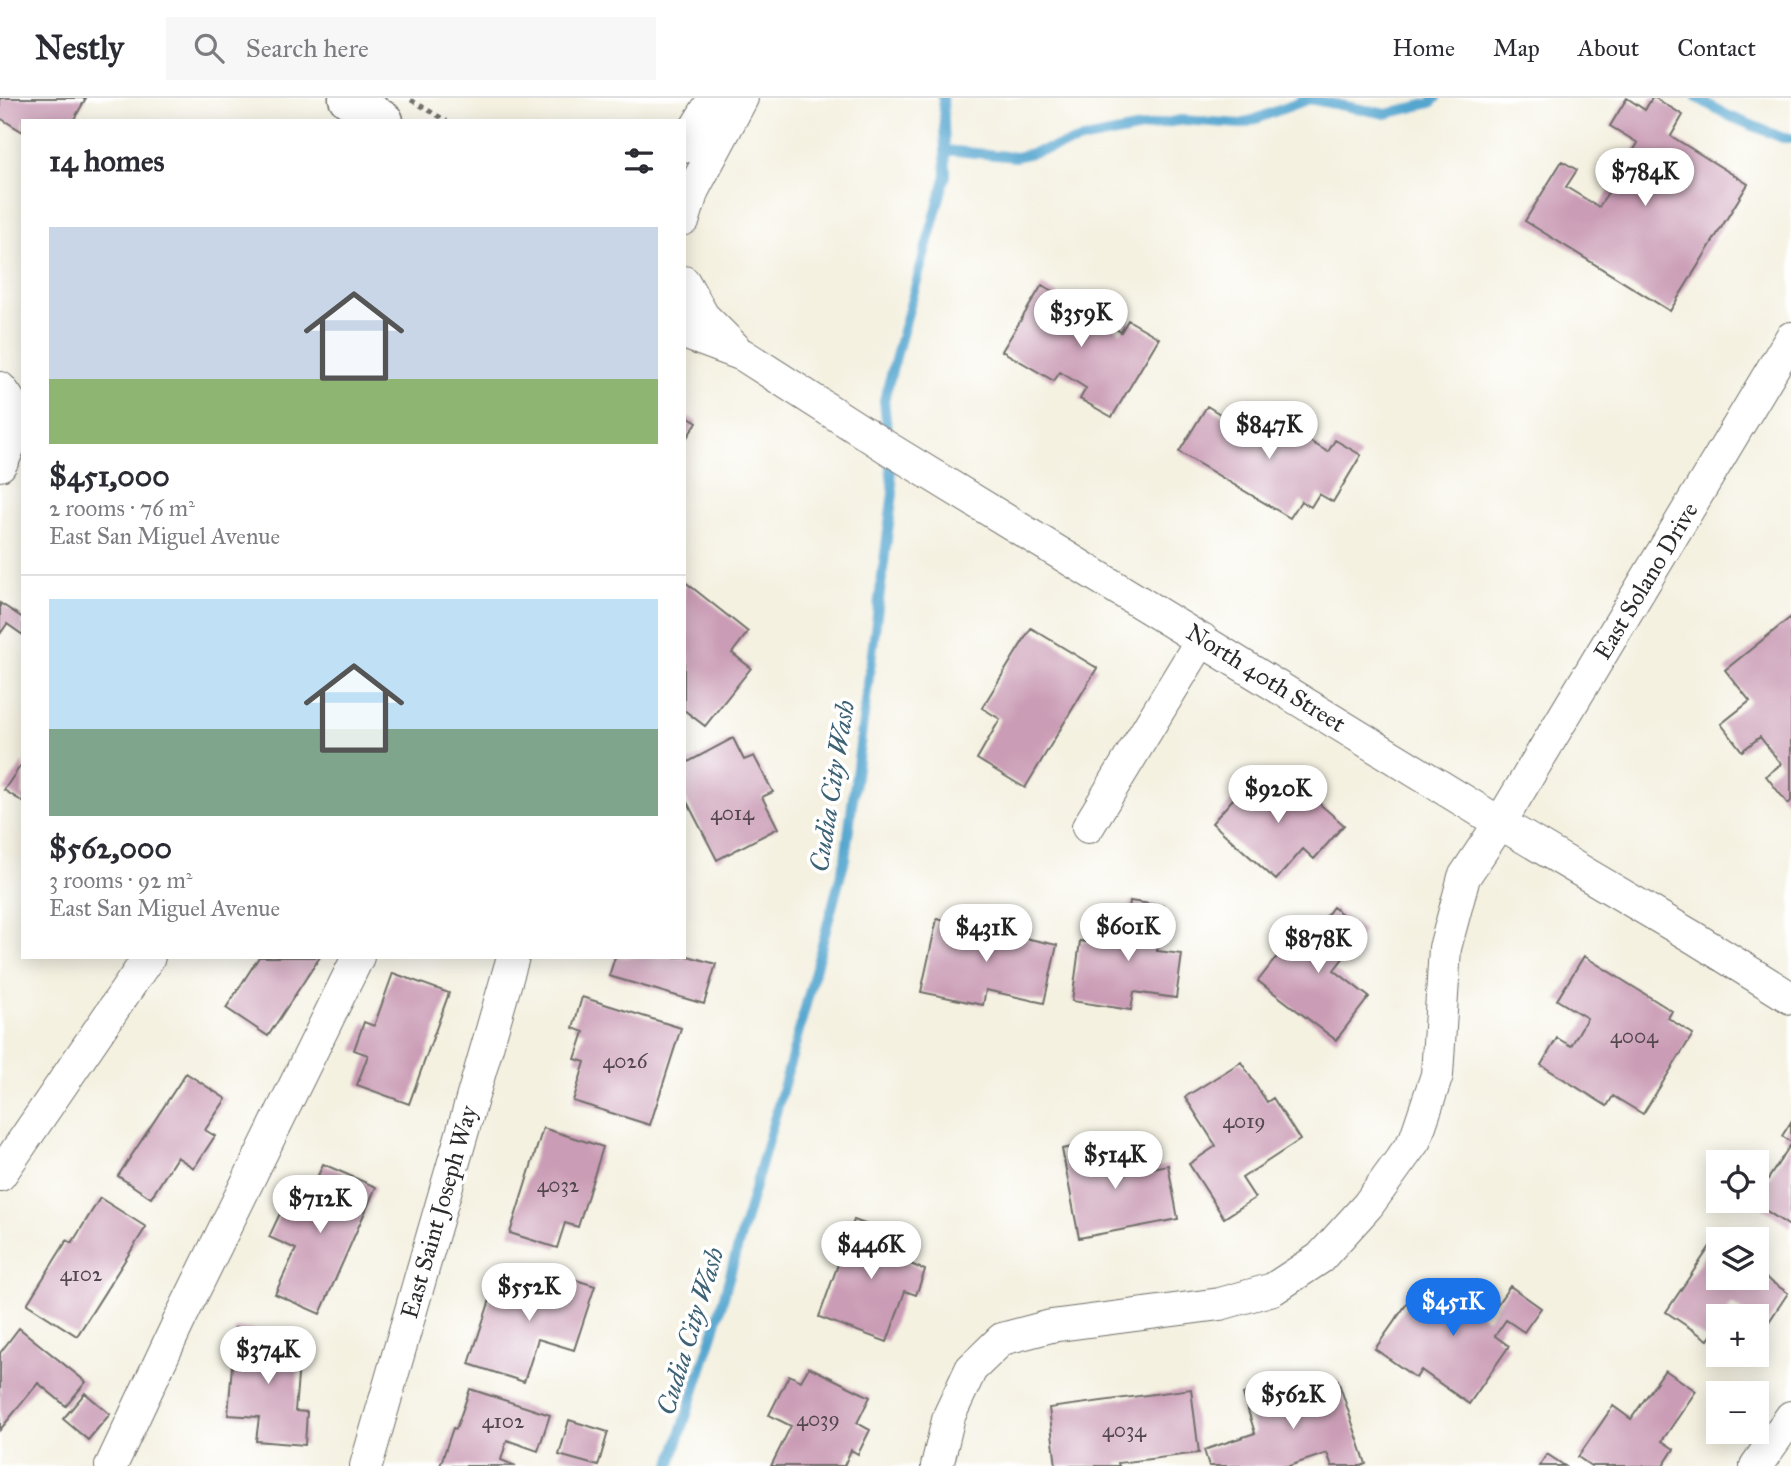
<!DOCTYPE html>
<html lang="en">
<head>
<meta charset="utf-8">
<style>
  :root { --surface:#fff; --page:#f7f7f7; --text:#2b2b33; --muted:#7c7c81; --line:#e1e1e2; --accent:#1a73e8 }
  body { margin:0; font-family:"IM FELL Great Primer",serif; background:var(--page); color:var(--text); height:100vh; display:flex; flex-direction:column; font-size:26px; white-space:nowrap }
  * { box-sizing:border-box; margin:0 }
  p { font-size:23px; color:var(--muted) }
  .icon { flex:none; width:38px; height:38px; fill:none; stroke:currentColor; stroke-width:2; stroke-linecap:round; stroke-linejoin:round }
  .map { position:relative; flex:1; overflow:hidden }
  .side { position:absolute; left:21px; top:21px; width:665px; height:840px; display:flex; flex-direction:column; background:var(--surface); border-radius:0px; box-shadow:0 4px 18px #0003 }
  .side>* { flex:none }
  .buttons { position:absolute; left:1706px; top:1052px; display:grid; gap:14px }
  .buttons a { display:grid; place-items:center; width:63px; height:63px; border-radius:0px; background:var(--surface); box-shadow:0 4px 18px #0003; font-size:35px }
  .price { position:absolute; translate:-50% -60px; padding:0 16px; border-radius:24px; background:#fff; color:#222; font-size:23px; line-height:46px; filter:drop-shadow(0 2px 4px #0008) }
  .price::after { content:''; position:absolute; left:50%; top:42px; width:21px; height:16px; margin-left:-10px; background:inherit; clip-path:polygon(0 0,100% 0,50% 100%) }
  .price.current { background:var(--accent); color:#fff }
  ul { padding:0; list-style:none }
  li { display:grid; align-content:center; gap:14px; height:371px; padding:0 28px }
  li+li { border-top:2px solid var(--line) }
  li span { display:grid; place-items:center; height:217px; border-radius:0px; color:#555 }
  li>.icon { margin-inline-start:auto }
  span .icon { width:126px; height:126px; fill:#fffc; stroke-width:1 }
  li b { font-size:30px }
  h2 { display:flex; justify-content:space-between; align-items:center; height:84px; padding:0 28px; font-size:30px }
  header { display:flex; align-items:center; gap:42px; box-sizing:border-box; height:98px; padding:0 35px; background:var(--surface); border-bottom:2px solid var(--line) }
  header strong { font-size:33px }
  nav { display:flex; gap:38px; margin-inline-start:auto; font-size:24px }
  .search { width:490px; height:63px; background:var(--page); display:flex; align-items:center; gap:18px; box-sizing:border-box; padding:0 24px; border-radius:0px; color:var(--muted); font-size:26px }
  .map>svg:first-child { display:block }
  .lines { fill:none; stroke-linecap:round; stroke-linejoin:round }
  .stream { stroke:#54a6cf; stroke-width:10 }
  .building { fill:#ca9cb5 }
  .minor-casing { stroke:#71706b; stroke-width:34 }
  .major-casing { stroke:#71706b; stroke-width:41 }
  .path { stroke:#71706b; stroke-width:4.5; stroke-dasharray:5 5; stroke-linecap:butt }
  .minor { stroke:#fff; stroke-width:32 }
  .major { stroke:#fff; stroke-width:38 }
  .labels { text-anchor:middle; stroke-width:7; stroke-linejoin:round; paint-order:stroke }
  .number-label { font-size:21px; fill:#53474e }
  .street-label { font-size:24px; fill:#2b2b2b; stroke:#fff }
  .water-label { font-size:26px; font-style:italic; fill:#3d6275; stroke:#fff }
</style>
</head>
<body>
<header>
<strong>Nestly</strong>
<div class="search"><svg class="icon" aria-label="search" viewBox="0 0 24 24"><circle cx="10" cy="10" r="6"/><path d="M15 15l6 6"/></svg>Search here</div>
<nav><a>Home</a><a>Map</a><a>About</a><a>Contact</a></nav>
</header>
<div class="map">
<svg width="1791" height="1368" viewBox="0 0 1791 1368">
  <rect width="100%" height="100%" fill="#fff"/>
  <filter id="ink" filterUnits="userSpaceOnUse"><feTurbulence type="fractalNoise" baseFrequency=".0143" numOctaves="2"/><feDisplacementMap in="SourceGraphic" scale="14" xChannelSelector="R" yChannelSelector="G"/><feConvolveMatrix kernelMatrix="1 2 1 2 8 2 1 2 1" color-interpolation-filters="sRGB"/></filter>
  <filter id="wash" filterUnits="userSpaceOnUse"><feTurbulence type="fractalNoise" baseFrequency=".00686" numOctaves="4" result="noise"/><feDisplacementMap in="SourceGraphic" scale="28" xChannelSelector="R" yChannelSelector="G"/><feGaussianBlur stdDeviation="1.57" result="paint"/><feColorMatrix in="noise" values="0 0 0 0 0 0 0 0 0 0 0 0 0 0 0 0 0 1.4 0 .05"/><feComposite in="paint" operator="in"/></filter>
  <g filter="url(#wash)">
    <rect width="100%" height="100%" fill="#f4f1e1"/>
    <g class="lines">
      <path class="stream" d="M 1697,0 L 1729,18 L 1783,40 L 1791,40
        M 945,52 L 1016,59 L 1090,40 L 1181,22 L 1242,26 L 1309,1 L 1386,16 L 1431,5 L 1436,0
        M 888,342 L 884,302 L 946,77 L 943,0
        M 670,1368 L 714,1233 L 794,951 L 845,761 L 893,395 L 889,357"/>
    </g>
    <g id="blocks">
      <path class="building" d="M 0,0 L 86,0 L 73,23 L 23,23 L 23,34 L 0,20 Z
        M 1627,0 L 1645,12 L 1652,0 L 1655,0 L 1683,17 L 1671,38 L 1748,86 L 1670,213 L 1525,123 L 1562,63 L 1577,72 L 1566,89 L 1599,109 L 1638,45 L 1610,28 Z
        M 1042,187 L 1121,234 L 1128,222 L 1159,240 L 1112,319 L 1080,301 L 1086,290 L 1060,274 L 1054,283 L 1002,253 Z
        M 1207,308 L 1248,333 L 1260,314 L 1328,354 L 1335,342 L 1361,357 L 1333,404 L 1319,396 L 1311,409 L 1301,403 L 1290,420 L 1179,354 Z
        M 684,316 L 697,324 L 684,344 Z
        M 684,483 L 748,534 L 732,555 L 751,570 L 705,628 L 684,612 Z
        M 0,505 L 23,520 L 23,537 L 7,526 L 0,536 Z
        M 1791,519 L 1791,703 L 1788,706 L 1766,678 L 1781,666 L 1760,639 L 1742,653 L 1721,626 L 1750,603 L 1725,572 Z
        M 1031,530 L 1097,570 L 1025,690 L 977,661 L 1000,621 L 982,610 Z
        M 733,640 L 744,662 L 754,658 L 773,694 L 762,699 L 778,730 L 717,762 L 684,698 L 684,666 Z
        M 23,664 L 23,704 L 4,692 Z
        M 1286,677 L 1344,727 L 1314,761 L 1303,751 L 1276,782 L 1212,725 L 1247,685 L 1265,700 Z
        M 1130,803 L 1164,808 L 1157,853 L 1182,856 L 1176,900 L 1134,894 L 1131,912 L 1072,903 L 1080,843 L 1113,848 L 1116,823 L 1127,825 Z
        M 1333,809 L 1364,833 L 1334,872 L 1369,899 L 1336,942 L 1258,883 L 1299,830 L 1310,839 Z
        M 937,821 L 1057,847 L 1044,905 L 986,892 L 983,907 L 921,894 Z
        M 684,857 L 716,866 L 704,906 L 609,878 L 615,859 L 684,859 Z
        M 1584,858 L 1672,913 L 1668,920 L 1693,936 L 1643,1016 L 1613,998 L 1607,1008 L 1541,967 L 1557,940 L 1571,948 L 1587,920 L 1557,902 Z
        M 259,859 L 320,859 L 268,938 L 226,910 Z
        M 393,875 L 449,895 L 409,1006 L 357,987 L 368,957 L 354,952 L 364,924 L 374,928 Z
        M 582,899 L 681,930 L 650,1027 L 573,1003 L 585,964 L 575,961 L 584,934 L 573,930 Z
        M 1241,964 L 1267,1004 L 1273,1000 L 1300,1042 L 1242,1080 L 1255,1100 L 1224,1120 L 1189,1066 L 1216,1048 L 1185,999 Z
        M 186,975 L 226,1001 L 205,1032 L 215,1038 L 194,1070 L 177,1059 L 151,1100 L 118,1078 Z
        M 1791,1024 L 1791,1044 L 1782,1038 Z
        M 543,1030 L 603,1049 L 578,1129 L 565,1125 L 557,1150 L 510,1135 Z
        M 1116,1040 L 1122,1076 L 1168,1067 L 1178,1121 L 1079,1140 L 1062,1051 Z
        M 1791,1046 L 1791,1129 L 1753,1104 L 1757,1102 L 1757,1098 Z
        M 323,1066 L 376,1089 L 320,1216 L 275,1196 L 296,1151 L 269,1139 L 289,1096 L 307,1103 Z
        M 100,1100 L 146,1129 L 77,1238 L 27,1206 L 67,1142 L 72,1145 Z
        M 854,1122 L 915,1144 L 908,1165 L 925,1172 L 916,1197 L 905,1193 L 887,1244 L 819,1219 Z
        M 1713,1144 L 1718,1148 L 1718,1180 L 1757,1180 L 1757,1174 L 1788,1195 L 1766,1228 L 1757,1222 L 1757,1218 L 1750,1218 L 1732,1206 L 1724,1218 L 1718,1218 L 1718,1227 L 1708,1242 L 1666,1214 Z
        M 498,1177 L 554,1195 L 560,1177 L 595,1188 L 574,1252 L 538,1241 L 524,1284 L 469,1266 Z
        M 1436,1185 L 1487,1221 L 1510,1188 L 1541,1210 L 1524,1234 L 1506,1222 L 1495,1238 L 1509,1248 L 1469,1306 L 1421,1272 L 1416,1280 L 1375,1251 L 1415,1194 L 1425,1201 Z
        M 19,1230 L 86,1284 L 66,1308 L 38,1285 L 0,1332 L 0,1255 Z
        M 235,1230 L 266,1233 L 266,1239 L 301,1242 L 295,1313 L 307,1314 L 305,1347 L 256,1343 L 259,1319 L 228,1317 Z
        M 809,1269 L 870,1299 L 857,1325 L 870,1332 L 858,1356 L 851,1352 L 844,1368 L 771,1368 L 791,1328 L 769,1317 L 789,1277 L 801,1283 Z
        M 1665,1272 L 1696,1293 L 1662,1343 L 1674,1351 L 1663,1368 L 1591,1368 L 1578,1359 L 1613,1308 L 1631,1321 Z
        M 1338,1282 L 1366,1366 L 1361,1368 L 1332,1368 L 1327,1355 L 1289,1368 L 1209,1368 L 1204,1352 L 1255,1335 L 1243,1296 L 1275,1286 L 1280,1302 Z
        M 470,1291 L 550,1317 L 538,1353 L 507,1342 L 501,1362 L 516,1368 L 440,1368 L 453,1330 L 456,1331 Z
        M 1191,1291 L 1199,1355 L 1118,1365 L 1119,1368 L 1056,1368 L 1049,1310 Z
        M 85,1295 L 110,1316 L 88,1342 L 63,1321 Z
        M 569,1322 L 608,1334 L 598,1368 L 559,1357 Z
        M 1547,1356 L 1565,1368 L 1539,1368 Z"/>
    </g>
  </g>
  <g filter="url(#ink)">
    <use href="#blocks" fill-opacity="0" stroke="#71706b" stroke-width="2"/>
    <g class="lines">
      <defs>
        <path id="minor" d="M 684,49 L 714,0
          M 684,121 L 693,92 L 742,0
          M 684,184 L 703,218 L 734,249
          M 684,235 L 743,257 L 888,350 L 1500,725 L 1693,839 L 1791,900
          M 0,290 C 7,298 14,308 15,319 C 16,332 7,356 0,367
          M 1088,729 L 1202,541
          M 0,1077 L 149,859
          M 111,1368 L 181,1219 L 358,859
          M 366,1368 L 513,859
          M 937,1368 L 949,1318 L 971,1271 L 1002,1241 L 1051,1228 L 1220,1206 L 1273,1191 L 1320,1160 L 1368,1107 L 1415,1042 L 1437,977 L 1445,850 L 1464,779 L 1500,725 L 1791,240
          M 1756,1368 L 1791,1319"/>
        <path id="major" d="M 348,0 L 384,23"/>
      </defs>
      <use href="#minor" class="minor-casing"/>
      <use href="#major" class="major-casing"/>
      <path class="path" d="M 411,2 L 447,23"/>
      <use href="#minor" class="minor"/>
      <use href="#major" class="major"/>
    </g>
  </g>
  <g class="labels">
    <g class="number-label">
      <text x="732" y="722">4014</text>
      <text x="1634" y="945">4004</text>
      <text x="625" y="970">4026</text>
      <text x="1244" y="1030">4019</text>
      <text x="558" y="1094">4032</text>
      <text x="81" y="1183">4102</text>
      <text x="818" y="1328">4039</text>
      <text x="503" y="1330">4102</text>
      <text x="1124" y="1339">4034</text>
    </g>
    <g class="street-label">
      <text transform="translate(1646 483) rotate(-59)" y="8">East Solano Drive</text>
      <text transform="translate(1266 580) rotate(32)" y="8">North 40th Street</text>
      <text transform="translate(439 1114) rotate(-74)" y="8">East Saint Joseph Way</text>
    </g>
    <g class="water-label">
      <text transform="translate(832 688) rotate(-81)" y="9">Cudia City Wash</text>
      <text transform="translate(690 1233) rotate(-73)" y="9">Cudia City Wash</text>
    </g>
  </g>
</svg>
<div class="buttons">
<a><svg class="icon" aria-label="locate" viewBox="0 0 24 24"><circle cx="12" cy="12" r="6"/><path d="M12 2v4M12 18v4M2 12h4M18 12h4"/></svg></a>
<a><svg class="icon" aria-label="layers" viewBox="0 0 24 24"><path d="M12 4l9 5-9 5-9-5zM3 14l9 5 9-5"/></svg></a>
<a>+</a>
<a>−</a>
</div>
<b class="price" style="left:1645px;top:110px">$784K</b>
<b class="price" style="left:1081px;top:251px">$359K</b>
<b class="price" style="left:1269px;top:363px">$847K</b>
<b class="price" style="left:1278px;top:727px">$920K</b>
<b class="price" style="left:1128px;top:865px">$601K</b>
<b class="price" style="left:986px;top:866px">$431K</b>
<b class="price" style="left:1318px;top:877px">$878K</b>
<b class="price" style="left:1115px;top:1093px">$514K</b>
<b class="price" style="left:320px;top:1137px">$712K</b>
<b class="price" style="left:871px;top:1183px">$446K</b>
<b class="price" style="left:529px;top:1225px">$552K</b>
<b class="price current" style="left:1453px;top:1240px">$451K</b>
<b class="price" style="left:268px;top:1288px">$374K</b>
<b class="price" style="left:1293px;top:1333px">$562K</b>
<section class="side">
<h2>14 homes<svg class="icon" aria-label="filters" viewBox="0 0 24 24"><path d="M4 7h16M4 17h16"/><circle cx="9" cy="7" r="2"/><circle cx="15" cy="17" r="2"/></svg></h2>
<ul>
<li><span style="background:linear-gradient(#c9d6e8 70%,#8fb573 0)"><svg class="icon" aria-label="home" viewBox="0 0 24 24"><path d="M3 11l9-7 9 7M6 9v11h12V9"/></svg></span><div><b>$451,000</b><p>2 rooms · 76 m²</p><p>East San Miguel Avenue</p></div></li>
<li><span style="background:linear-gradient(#bfe0f5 60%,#7fa58c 0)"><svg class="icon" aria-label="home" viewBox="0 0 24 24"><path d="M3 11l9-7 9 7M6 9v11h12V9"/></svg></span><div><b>$562,000</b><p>3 rooms · 92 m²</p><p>East San Miguel Avenue</p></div></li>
</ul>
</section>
</div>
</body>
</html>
